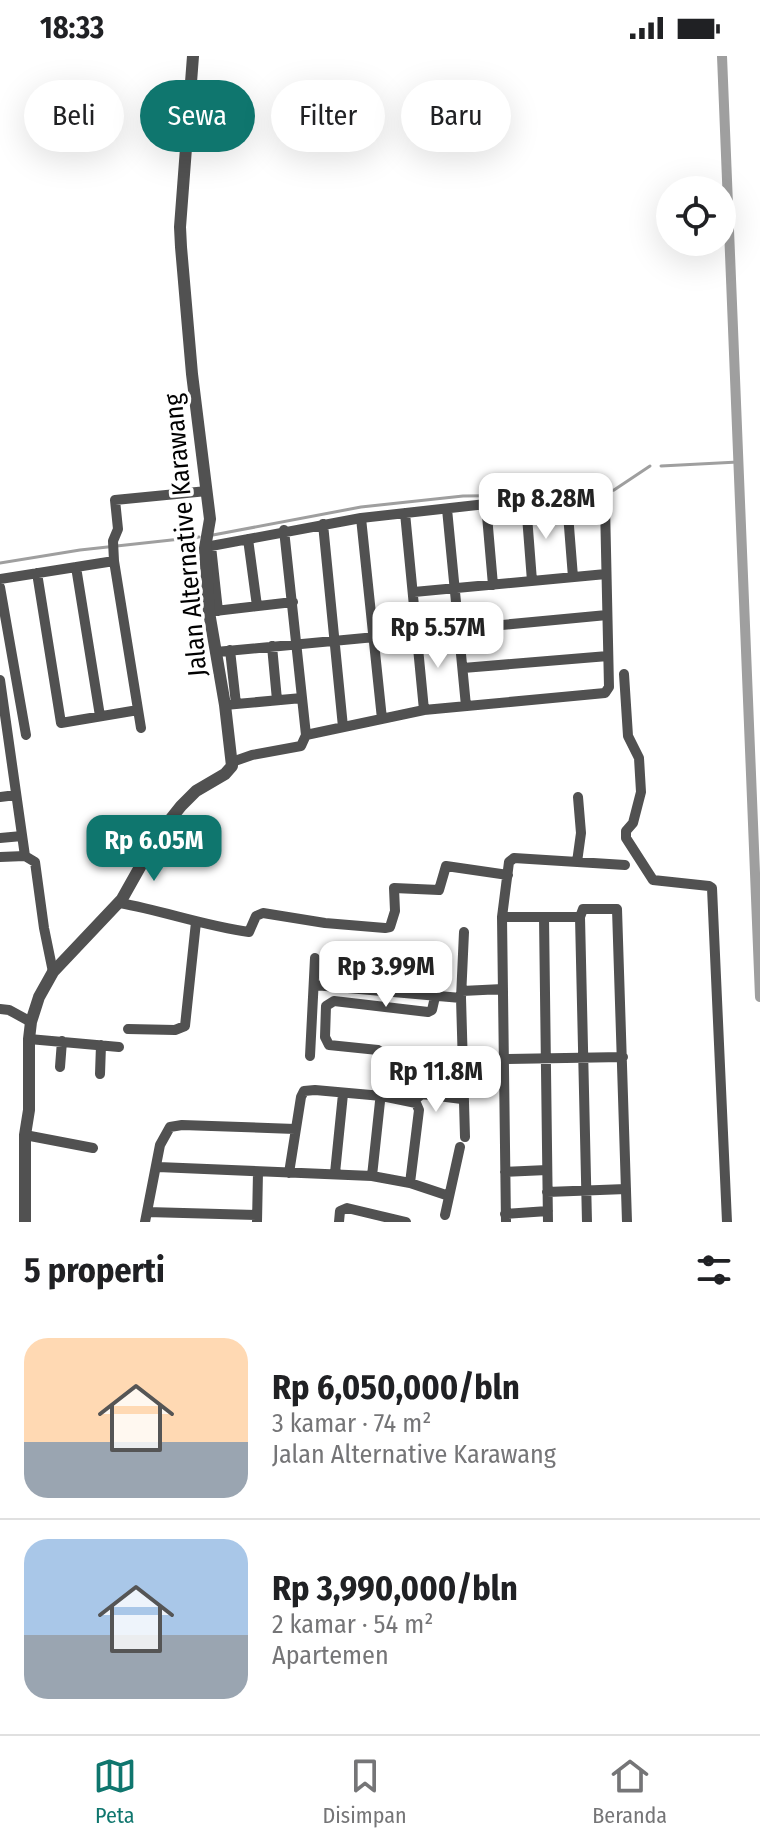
<!DOCTYPE html>
<html lang="id">
<head>
<meta charset="utf-8">
<style>
  :root { --surface:#fff; --page:#f2f2f2; --text:#202124; --muted:#757577; --line:#e0e0e0; --accent:#0f766e }
  body { margin:0; font-family:"Fira Sans Condensed",sans-serif; background:var(--page); color:var(--text); height:100vh; display:flex; flex-direction:column; font-size:30px; white-space:nowrap }
  * { box-sizing:border-box; margin:0 }
  p { font-size:26px; color:var(--muted) }
  .icon { flex:none; width:44px; height:44px; fill:none; stroke:currentColor; stroke-width:2; stroke-linecap:round; stroke-linejoin:round }
  .map { position:relative; height:1166px; overflow:hidden }
  .drawer { display:flex; flex-direction:column; background:var(--surface); flex:1 }
  .drawer>* { flex:none }
  .top-card { position:absolute; left:24px; top:24px; width:712px; height:72px; display:flex; gap:16px }
  .controls { position:absolute; left:656px; top:120px; display:grid; gap:16px }
  .controls a { display:grid; place-items:center; width:80px; height:80px; border-radius:50%; background:var(--surface); box-shadow:0 8px 32px #0002; font-size:40px }
  .price { position:absolute; translate:-50% -68px; padding:0 18px; border-radius:16px; background:#fff; color:#222; font-size:26px; line-height:52px; filter:drop-shadow(0 2px 4px #0008) }
  .price::after { content:''; position:absolute; left:50%; top:48px; width:24px; height:18px; margin-left:-12px; background:inherit; clip-path:polygon(0 0,100% 0,50% 100%) }
  .price.active { background:var(--accent); color:#fff }
  ul { padding:0; list-style:none }
  li { display:flex; align-items:center; gap:24px; height:200px; padding:0 24px }
  li+li { border-top:2px solid var(--line) }
  li span { display:grid; place-items:center; flex:none; width:224px; height:160px; border-radius:24px; color:#555 }
  li>.icon { margin-inline-start:auto }
  span .icon { width:96px; height:96px; fill:#fffc; stroke-width:1 }
  li b { font-size:34px }
  h2 { display:flex; justify-content:space-between; align-items:center; height:96px; padding:0 24px; font-size:34px }
  .tag { padding:0 28px; border-radius:36px; background:var(--surface); box-shadow:0 8px 32px #0002; font-size:28px; line-height:72px }
  .tag.active { background:var(--accent); color:#fff }
  .status { display:flex; justify-content:space-between; align-items:center; height:56px; padding:0 40px; background:var(--surface); direction:ltr }
  .status svg { height:22px; fill:currentColor }
  .menu { display:flex; justify-content:space-around; align-items:center; height:112px; border-top:2px solid var(--line); background:var(--surface); font-size:22px; color:var(--muted) }
  .menu a { display:grid; justify-items:center; gap:4px }
  .menu .active { color:var(--accent) }
  .map>svg:first-child { display:block }
  .lines { fill:none; stroke-linecap:round; stroke-linejoin:round }
  .stream { stroke:#9f9f9f; stroke-width:3 }
  .canal { stroke:#9f9f9f; stroke-width:10 }
  .minor { stroke:#515151; stroke-width:10 }
  .tertiary { stroke:#515151; stroke-width:12 }
  .labels { text-anchor:middle; stroke-width:7; stroke-linejoin:round; paint-order:stroke }
  .street-label { font-size:26px; fill:#000; stroke:#fff }
</style>
</head>
<body>
<div class="status"><b>18:33</b><svg viewBox="0 0 49 12"><path d="M0 12V9h3v3zM5 12V6h3v6zM10 12V3h3v9zM15 12V0h3v12zM26 1h20v11H26zM47 4h2v5h-2z"/></svg></div>
<div class="map">
<svg width="760" height="1166" viewBox="0 0 760 1166">
  <rect width="100%" height="100%" fill="#fff"/>
  <g class="lines">
    <path class="stream" d="M 661,410 L 738,406
      M 593,439 L 614,434 L 650,410
      M 213,479 L 361,451 L 463,440 L 586,439
      M 0,507 L 80,494 L 199,481"/>
    <path class="canal" d="M 722,0 L 760,941"/>
    <path class="minor" d="M 567,445 L 573,521
      M 526,447 L 532,525
      M 486,448 L 493,529
      M 447,453 L 466,650
      M 405,457 L 424,654
      M 361,462 L 382,663
      M 323,468 L 343,671
      M 284,474 L 306,679
      M 248,483 L 257,550
      M 76,511 L 100,660
      M 37,517 L 61,667 L 138,654
      M 0,523 L 114,505
      M 0,531 L 26,679
      M 414,536 L 606,518
      M 215,555 L 293,546
      M 218,555 L 211,490 L 361,462 L 486,448 L 593,444 L 601,445 L 605,449 L 609,631 L 605,637 L 424,654 L 306,679 L 301,690 L 252,699 L 232,706
      M 272,590 L 277,644
      M 230,594 L 236,648
      M 216,596 L 607,559
      M 463,612 L 608,600
      M 624,618 L 628,680 L 639,702 L 641,736 L 633,767 L 626,775 L 626,782 L 653,824 L 709,830 L 712,832 L 727,1166
      M 0,624 L 25,800
      M 225,649 L 302,642
      M 141,672 L 114,505 L 113,485 L 118,473 L 115,444 L 207,435
      M 0,741 L 16,739
      M 0,782 L 22,780
      M 0,801 L 25,800 L 35,806 L 44,872 L 53,916
      M 577,806 L 581,777 L 578,741
      M 120,847 C 164,855 205,870 249,876 L 256,860 L 263,857 L 325,867 L 385,872 L 390,871 L 395,855 L 394,832 L 439,834 L 446,810 L 508,819
      M 502,861 L 580,861 L 583,853 L 617,853 L 627,1166
      M 544,861 L 548,1166
      M 580,861 L 587,1166
      M 464,876 L 461,942 L 465,1081
      M 314,929 L 461,942
      M 462,935 L 503,933
      M 0,953 L 9,954 L 31,966
      M 128,973 L 175,974 L 185,970 L 196,866
      M 29,983 L 119,991
      M 384,996 L 426,1001
      M 310,1000 L 315,902
      M 442,1001 L 462,1003
      M 504,1003 L 623,1001
      M 60,1011 L 62,985
      M 100,1018 L 101,989
      M 413,1045 L 422,1038 L 462,1043
      M 25,1079 L 93,1092
      M 158,1111 L 372,1120 L 410,1127 L 449,1140
      M 505,1116 L 547,1114
      M 289,1117 L 301,1041 L 304,1035 L 315,1034 L 382,1040 L 416,1047 L 419,1054 L 410,1127
      M 335,1117 L 343,1038
      M 372,1120 L 385,999 L 378,994 L 329,989 L 325,981 L 326,950 L 334,945 L 428,956 L 432,954 L 435,941
      M 547,1136 L 626,1133
      M 147,1156 L 257,1159
      M 505,1158 L 548,1155
      M 445,1159 L 460,1091
      M 145,1166 L 160,1089 L 170,1071 L 182,1069 L 295,1073
      M 257,1166 L 258,1116
      M 339,1166 L 340,1155 L 347,1152 L 406,1166
      M 506,1166 L 502,861 L 509,806 L 514,802 L 625,809"/>
    <path class="tertiary" d="M 25,1166 L 25,1079 L 29,1054 L 29,983 L 31,966 L 39,941 L 53,916 L 122,843 L 158,779 L 181,750 L 196,735 L 225,718 L 232,710 L 225,649 L 209,556 L 205,492 L 210,463 L 192,318 L 181,191 L 180,171 L 193,0"/>
  </g>
  <g class="labels">
    <g class="street-label">
      <text transform="translate(185 479) rotate(-95)" y="9">Jalan Alternative Karawang</text>
    </g>
  </g>
</svg>
<div class="controls">
<a><svg class="icon" aria-label="locate" viewBox="0 0 24 24"><circle cx="12" cy="12" r="6"/><path d="M12 2v4M12 18v4M2 12h4M18 12h4"/></svg></a>
</div>
<b class="price" style="left:546px;top:485px">Rp 8.28M</b>
<b class="price" style="left:438px;top:614px">Rp 5.57M</b>
<b class="price active" style="left:154px;top:827px">Rp 6.05M</b>
<b class="price" style="left:386px;top:953px">Rp 3.99M</b>
<b class="price" style="left:436px;top:1058px">Rp 11.8M</b>
<div class="top-card">
<a class="tag">Beli</a>
<a class="tag active">Sewa</a>
<a class="tag">Filter</a>
<a class="tag">Baru</a>
</div>
</div>
<section class="drawer">
<h2>5 properti<svg class="icon" aria-label="filters" viewBox="0 0 24 24"><path d="M4 7h16M4 17h16"/><circle cx="9" cy="7" r="2"/><circle cx="15" cy="17" r="2"/></svg></h2>
<ul>
<li><span style="background:linear-gradient(#ffd9b3 65%,#9aa5b1 0)"><svg class="icon" aria-label="home" viewBox="0 0 24 24"><path d="M3 11l9-7 9 7M6 9v11h12V9"/></svg></span><div><b>Rp 6,050,000/bln</b><p>3 kamar · 74 m²</p><p>Jalan Alternative Karawang</p></div></li>
<li><span style="background:linear-gradient(#a9c7e8 60%,#9aa5b1 0)"><svg class="icon" aria-label="home" viewBox="0 0 24 24"><path d="M3 11l9-7 9 7M6 9v11h12V9"/></svg></span><div><b>Rp 3,990,000/bln</b><p>2 kamar · 54 m²</p><p>Apartemen</p></div></li>
</ul>
</section>
<nav class="menu">
<a class="active"><svg class="icon" aria-label="map" viewBox="0 0 24 24"><path d="M3 6l6-2 6 2 6-2v14l-6 2-6-2-6 2zM9 4v14M15 6v14"/></svg>Peta</a>
<a><svg class="icon" aria-label="saved" viewBox="0 0 24 24"><path d="M7 4h10v16l-5-4-5 4z"/></svg>Disimpan</a>
<a><svg class="icon" aria-label="home" viewBox="0 0 24 24"><path d="M3 11l9-7 9 7M6 9v11h12V9"/></svg>Beranda</a>
</nav>
</body>
</html>
